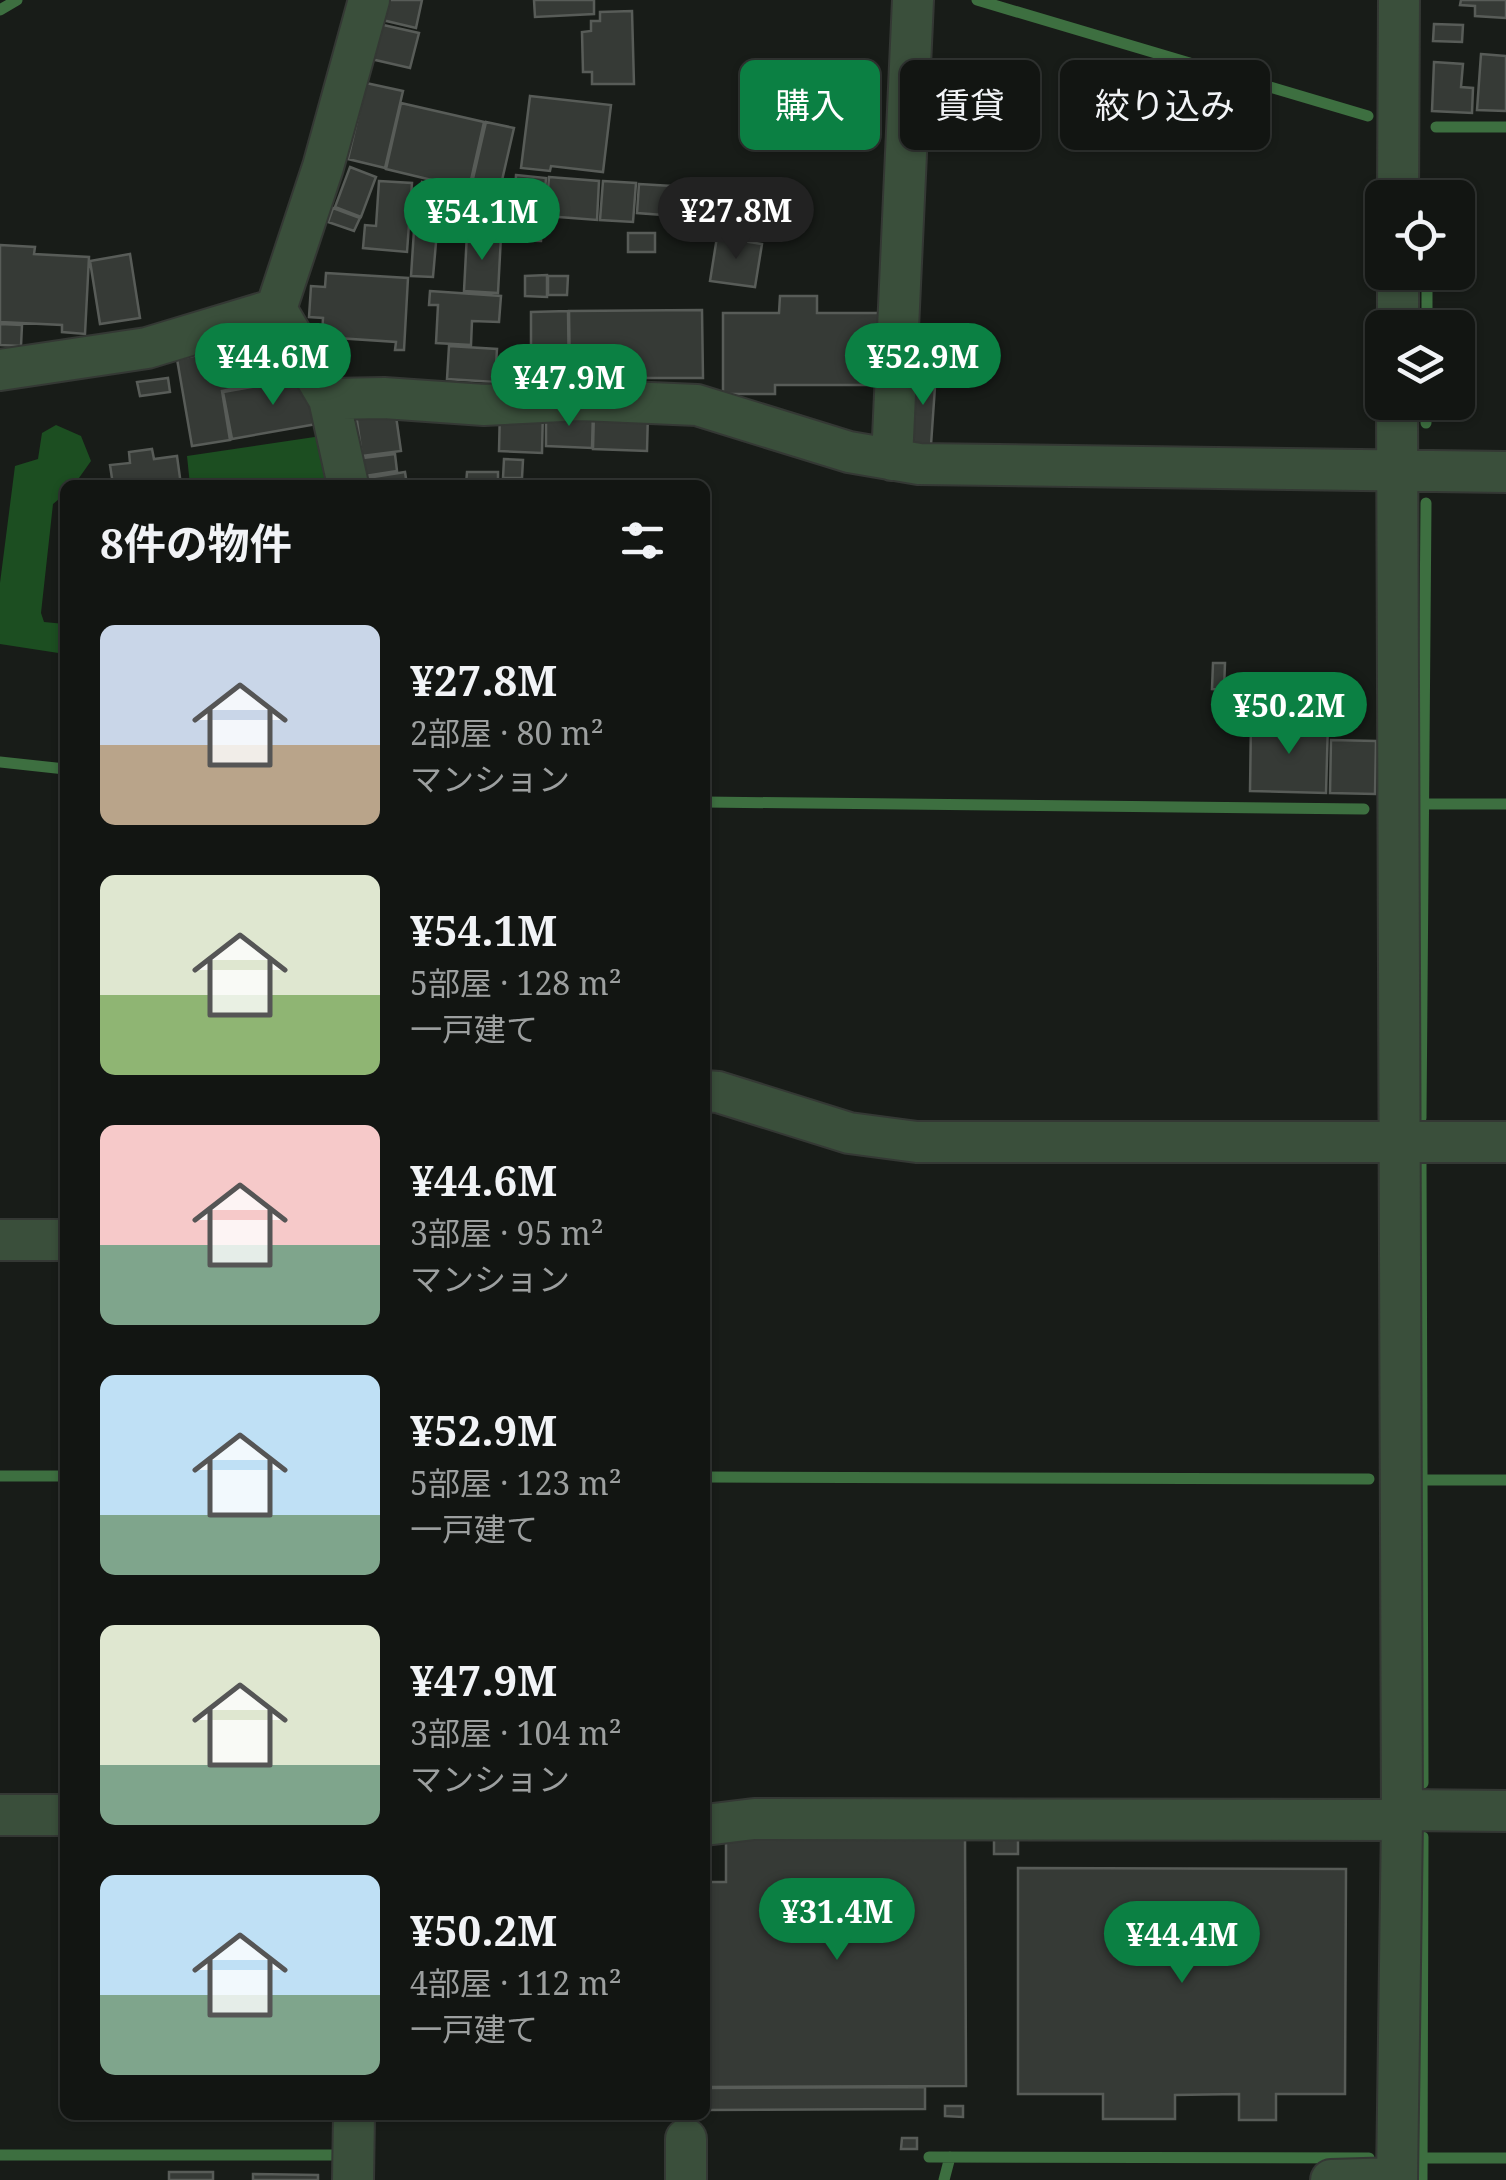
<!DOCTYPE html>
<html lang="ja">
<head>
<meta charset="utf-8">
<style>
  :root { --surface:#121512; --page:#1f2220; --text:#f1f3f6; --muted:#9c9f9f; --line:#313432; --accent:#0b8043 }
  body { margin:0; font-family:"Noto Serif","Noto Sans JP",serif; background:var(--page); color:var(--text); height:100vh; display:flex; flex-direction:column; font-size:38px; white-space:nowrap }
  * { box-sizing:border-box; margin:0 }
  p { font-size:32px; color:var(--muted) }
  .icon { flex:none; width:55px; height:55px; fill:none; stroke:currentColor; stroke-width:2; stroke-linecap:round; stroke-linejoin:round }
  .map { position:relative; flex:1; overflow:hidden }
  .details { position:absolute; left:60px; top:480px; width:650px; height:1640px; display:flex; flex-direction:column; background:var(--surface); border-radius:15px; box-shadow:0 2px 8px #0004,0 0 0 2px var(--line) }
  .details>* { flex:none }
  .hud { position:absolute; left:740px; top:60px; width:615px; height:90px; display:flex; gap:20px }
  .controls { position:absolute; left:1365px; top:180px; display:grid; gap:20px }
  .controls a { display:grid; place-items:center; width:110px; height:110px; border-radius:15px; background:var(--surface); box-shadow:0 2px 8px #0004,0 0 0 2px var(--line); font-size:50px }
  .price { position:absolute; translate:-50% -85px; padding:0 22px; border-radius:35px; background:var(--accent); color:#fff; font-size:32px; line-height:65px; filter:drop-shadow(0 2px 5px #0008) }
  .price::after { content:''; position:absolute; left:50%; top:60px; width:30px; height:22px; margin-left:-15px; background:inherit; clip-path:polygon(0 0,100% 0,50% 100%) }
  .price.selected { background:#222; color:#fff }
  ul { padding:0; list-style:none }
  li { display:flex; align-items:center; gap:30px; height:250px; padding:0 40px }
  li span { display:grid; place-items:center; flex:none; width:280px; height:200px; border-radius:15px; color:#555 }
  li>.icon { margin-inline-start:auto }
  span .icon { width:120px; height:120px; fill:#fffc; stroke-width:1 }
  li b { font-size:42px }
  h2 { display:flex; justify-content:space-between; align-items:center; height:120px; padding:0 40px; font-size:42px }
  .chip { padding:0 35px; border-radius:15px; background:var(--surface); box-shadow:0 2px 8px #0004,0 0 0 2px var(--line); font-size:35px; line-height:90px }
  .chip.selected { background:var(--accent); color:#fff }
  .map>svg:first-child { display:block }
  .forest { fill:#1c4e21 }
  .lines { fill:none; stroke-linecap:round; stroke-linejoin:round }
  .stream { stroke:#3d6f40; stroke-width:11 }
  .building { fill:#363a36; stroke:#585c58; stroke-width:2.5 }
  .minor-casing { stroke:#343834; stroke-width:44 }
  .minor { stroke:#3a4f3b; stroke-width:40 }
</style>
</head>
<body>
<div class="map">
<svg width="1506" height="2180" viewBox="0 0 1506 2180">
  <rect width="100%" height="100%" fill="#181c18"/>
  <path class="forest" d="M 56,425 L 81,436 L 91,461 L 74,485 L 65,485 L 65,494 L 53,504 L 41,613 L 44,622 L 65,624 L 65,654 L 0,644 L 0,583 L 15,466 L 38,459 L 42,433 Z
    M 328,435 L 339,485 L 190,485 L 187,456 Z"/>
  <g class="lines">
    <path class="stream" d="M 977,0 L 1368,116
      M 0,10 L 17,0
      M 1436,127 L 1506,127
      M 1427,328 L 1427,288
      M 1426,423 L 1426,402
      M 0,762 L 65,769
      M 705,802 L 1364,809
      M 1424,804 L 1506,804
      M 1421,1118 L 1426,503
      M 1421,1160 L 1423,1783
      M 0,1476 L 65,1476
      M 705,1477 L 1369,1479
      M 1422,1480 L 1506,1480
      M 0,2155 L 333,2155
      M 929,2157 L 1369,2158
      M 1422,2158 L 1506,2158
      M 944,2180 L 950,2157
      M 1422,2180 L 1423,1837"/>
  </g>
  <path class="building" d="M 383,0 L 422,0 L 416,28 L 378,19 Z
    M 534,0 L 594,0 L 594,14 L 535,17 Z
    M 1461,0 L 1506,0 L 1506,18 L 1475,16 L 1475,6 L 1460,5 Z
    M 632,11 L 634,84 L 592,84 L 592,72 L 583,72 L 582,32 L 591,31 L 591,21 L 600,21 L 600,12 Z
    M 379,24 L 419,33 L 410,68 L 371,59 Z
    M 1434,24 L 1463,25 L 1462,42 L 1433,41 Z
    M 1481,54 L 1506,56 L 1506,111 L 1477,110 Z
    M 1434,62 L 1463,64 L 1461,87 L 1473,88 L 1472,113 L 1432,111 Z
    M 366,83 L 403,91 L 385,168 L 348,159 Z
    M 530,96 L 611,105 L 603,172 L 551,166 L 550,171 L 521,168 Z
    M 401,103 L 484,122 L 469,189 L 386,169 Z
    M 486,122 L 514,128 L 500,189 L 472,183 Z
    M 350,167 L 376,177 L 361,217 L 335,207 Z
    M 516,175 L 546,178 L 541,241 L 512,240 Z
    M 549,177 L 599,181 L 597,220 L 546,216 Z
    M 379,181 L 412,183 L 407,252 L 363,248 L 365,225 L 376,226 Z
    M 603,181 L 636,183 L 633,222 L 600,220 Z
    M 422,182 L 472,193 L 463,231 L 413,220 Z
    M 639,184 L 705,188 L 703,218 L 637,213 Z
    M 333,208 L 360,218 L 354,231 L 328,222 Z
    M 414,230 L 437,231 L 433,277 L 411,276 Z
    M 467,233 L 501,236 L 498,293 L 464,291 Z
    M 628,233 L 655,233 L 655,252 L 628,252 Z
    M 717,237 L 762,244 L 755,287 L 710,281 Z
    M 0,245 L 35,247 L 34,254 L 89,257 L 85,334 L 62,332 L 62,325 L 0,322 Z
    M 130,254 L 140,318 L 100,324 L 90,261 Z
    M 326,273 L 408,278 L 404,350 L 395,350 L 396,342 L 322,337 L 323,318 L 309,317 L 311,286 L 325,287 Z
    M 547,275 L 547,297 L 525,296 L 525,276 Z
    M 548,276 L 568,276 L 567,295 L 548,295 Z
    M 430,291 L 501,296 L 499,322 L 472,321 L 471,345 L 436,343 L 438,305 L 429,305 Z
    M 780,296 L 817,296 L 817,313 L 892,313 L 892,385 L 775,385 L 775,394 L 723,394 L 723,313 L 779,313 Z
    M 702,310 L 703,378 L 614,378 L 613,383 L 570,383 L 569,311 Z
    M 568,311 L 569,380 L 531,380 L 531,312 Z
    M 0,324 L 22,325 L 21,346 L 0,345 Z
    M 449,346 L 497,349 L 495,382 L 447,379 Z
    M 242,347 L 247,374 L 238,376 L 240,387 L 222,391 L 230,440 L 192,446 L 177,359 Z
    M 915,371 L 936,372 L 931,445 L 910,443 Z
    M 308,377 L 328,422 L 232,439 L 223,392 Z
    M 168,378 L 170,392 L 140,396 L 137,382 Z
    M 395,409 L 401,451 L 362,456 L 356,414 Z
    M 500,409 L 543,410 L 542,453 L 499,451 Z
    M 546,411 L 593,412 L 592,448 L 546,446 Z
    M 594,411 L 648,413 L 647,451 L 593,449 Z
    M 152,449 L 154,459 L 177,456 L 181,485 L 113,485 L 110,465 L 130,463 L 129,452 Z
    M 395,454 L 397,471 L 365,476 L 363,458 Z
    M 504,459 L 523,460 L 522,478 L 503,478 Z
    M 405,472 L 407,485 L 368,485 L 367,478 Z
    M 467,472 L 498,472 L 498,485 L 466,485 Z
    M 1213,663 L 1225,663 L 1224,690 L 1212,689 Z
    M 1253,695 L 1328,697 L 1328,722 L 1252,720 Z
    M 1251,721 L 1328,723 L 1326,793 L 1250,791 Z
    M 1331,740 L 1376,741 L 1375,794 L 1330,793 Z
    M 965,1836 L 966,2086 L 705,2087 L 705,1882 L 726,1882 L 726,1837 Z
    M 994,1839 L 1018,1839 L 1018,1854 L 994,1854 Z
    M 1018,1868 L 1346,1869 L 1345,2094 L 1276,2094 L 1276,2120 L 1239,2120 L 1239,2094 L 1175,2095 L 1175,2119 L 1103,2119 L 1103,2094 L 1018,2094 Z
    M 925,2087 L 925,2109 L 705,2110 L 705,2088 Z
    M 945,2106 L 963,2106 L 963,2117 L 945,2116 Z
    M 414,2115 L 550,2115 L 550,2120 L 414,2118 Z
    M 902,2138 L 917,2138 L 917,2149 L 901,2149 Z
    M 169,2172 L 213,2172 L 213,2180 L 169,2180 Z
    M 253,2174 L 318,2175 L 318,2180 L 253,2180 Z"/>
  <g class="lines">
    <defs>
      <path id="minor" d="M 1398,198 L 1399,0
        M 1398,328 L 1398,272
        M 0,370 L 147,348 L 276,309
        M 329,399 L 384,398 L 484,405 L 581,400 L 697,405 L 849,452 L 919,464 L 1506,472
        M 892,460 L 913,0
        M 348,485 L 329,399 L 276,309 L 323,167 L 369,0
        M 705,1091 L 718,1092 L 849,1133 L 917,1142 L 1506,1142
        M 0,1240 L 65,1240
        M 1402,1810 L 1506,1811
        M 0,1815 L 65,1815
        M 705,1825 L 754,1819 L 1402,1820
        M 353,2180 L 354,2115
        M 686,2180 L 686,2139
        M 1331,2180 L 1397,2178
        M 1397,2180 L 1402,1820 L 1397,402"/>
    </defs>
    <use href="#minor" class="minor-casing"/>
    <use href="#minor" class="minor"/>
  </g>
</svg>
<div class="controls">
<a><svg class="icon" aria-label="locate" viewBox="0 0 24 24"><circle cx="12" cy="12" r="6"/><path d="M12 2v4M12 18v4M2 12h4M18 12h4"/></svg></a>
<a><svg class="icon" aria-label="layers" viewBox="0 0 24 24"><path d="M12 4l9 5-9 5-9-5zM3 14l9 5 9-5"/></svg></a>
</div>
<b class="price selected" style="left:736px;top:262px">¥27.8M</b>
<b class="price" style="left:482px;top:263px">¥54.1M</b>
<b class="price" style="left:273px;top:408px">¥44.6M</b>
<b class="price" style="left:923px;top:408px">¥52.9M</b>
<b class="price" style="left:569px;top:429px">¥47.9M</b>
<b class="price" style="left:1289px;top:757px">¥50.2M</b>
<b class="price" style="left:837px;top:1963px">¥31.4M</b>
<b class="price" style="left:1182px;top:1986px">¥44.4M</b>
<div class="hud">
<a class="chip selected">購入</a>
<a class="chip">賃貸</a>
<a class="chip">絞り込み</a>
</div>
<section class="details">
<h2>8件の物件<svg class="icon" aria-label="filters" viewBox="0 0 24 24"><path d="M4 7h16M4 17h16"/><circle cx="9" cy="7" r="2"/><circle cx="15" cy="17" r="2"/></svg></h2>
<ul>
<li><span style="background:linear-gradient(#c9d6e8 60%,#b9a48a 0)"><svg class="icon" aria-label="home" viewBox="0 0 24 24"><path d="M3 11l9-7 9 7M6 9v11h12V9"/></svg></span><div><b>¥27.8M</b><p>2部屋 · 80 m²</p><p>マンション</p></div></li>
<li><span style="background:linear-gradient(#dfe7d0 60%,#8fb573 0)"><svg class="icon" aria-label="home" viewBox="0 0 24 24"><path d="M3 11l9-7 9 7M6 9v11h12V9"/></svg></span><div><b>¥54.1M</b><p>5部屋 · 128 m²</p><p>一戸建て</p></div></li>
<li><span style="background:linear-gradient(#f6c9c9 60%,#7fa58c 0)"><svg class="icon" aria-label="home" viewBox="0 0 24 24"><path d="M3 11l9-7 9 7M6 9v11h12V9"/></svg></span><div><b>¥44.6M</b><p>3部屋 · 95 m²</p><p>マンション</p></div></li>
<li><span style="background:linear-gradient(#bfe0f5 70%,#7fa58c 0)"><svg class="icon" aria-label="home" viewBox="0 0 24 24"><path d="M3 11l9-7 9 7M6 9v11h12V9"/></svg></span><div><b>¥52.9M</b><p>5部屋 · 123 m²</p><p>一戸建て</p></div></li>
<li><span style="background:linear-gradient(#dfe7d0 70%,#7fa58c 0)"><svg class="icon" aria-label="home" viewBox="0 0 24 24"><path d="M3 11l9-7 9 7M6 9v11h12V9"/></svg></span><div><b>¥47.9M</b><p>3部屋 · 104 m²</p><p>マンション</p></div></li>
<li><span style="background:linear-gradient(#bfe0f5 60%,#7fa58c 0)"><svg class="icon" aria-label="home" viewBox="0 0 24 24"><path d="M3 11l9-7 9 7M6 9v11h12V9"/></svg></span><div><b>¥50.2M</b><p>4部屋 · 112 m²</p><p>一戸建て</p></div></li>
</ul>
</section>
</div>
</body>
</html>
